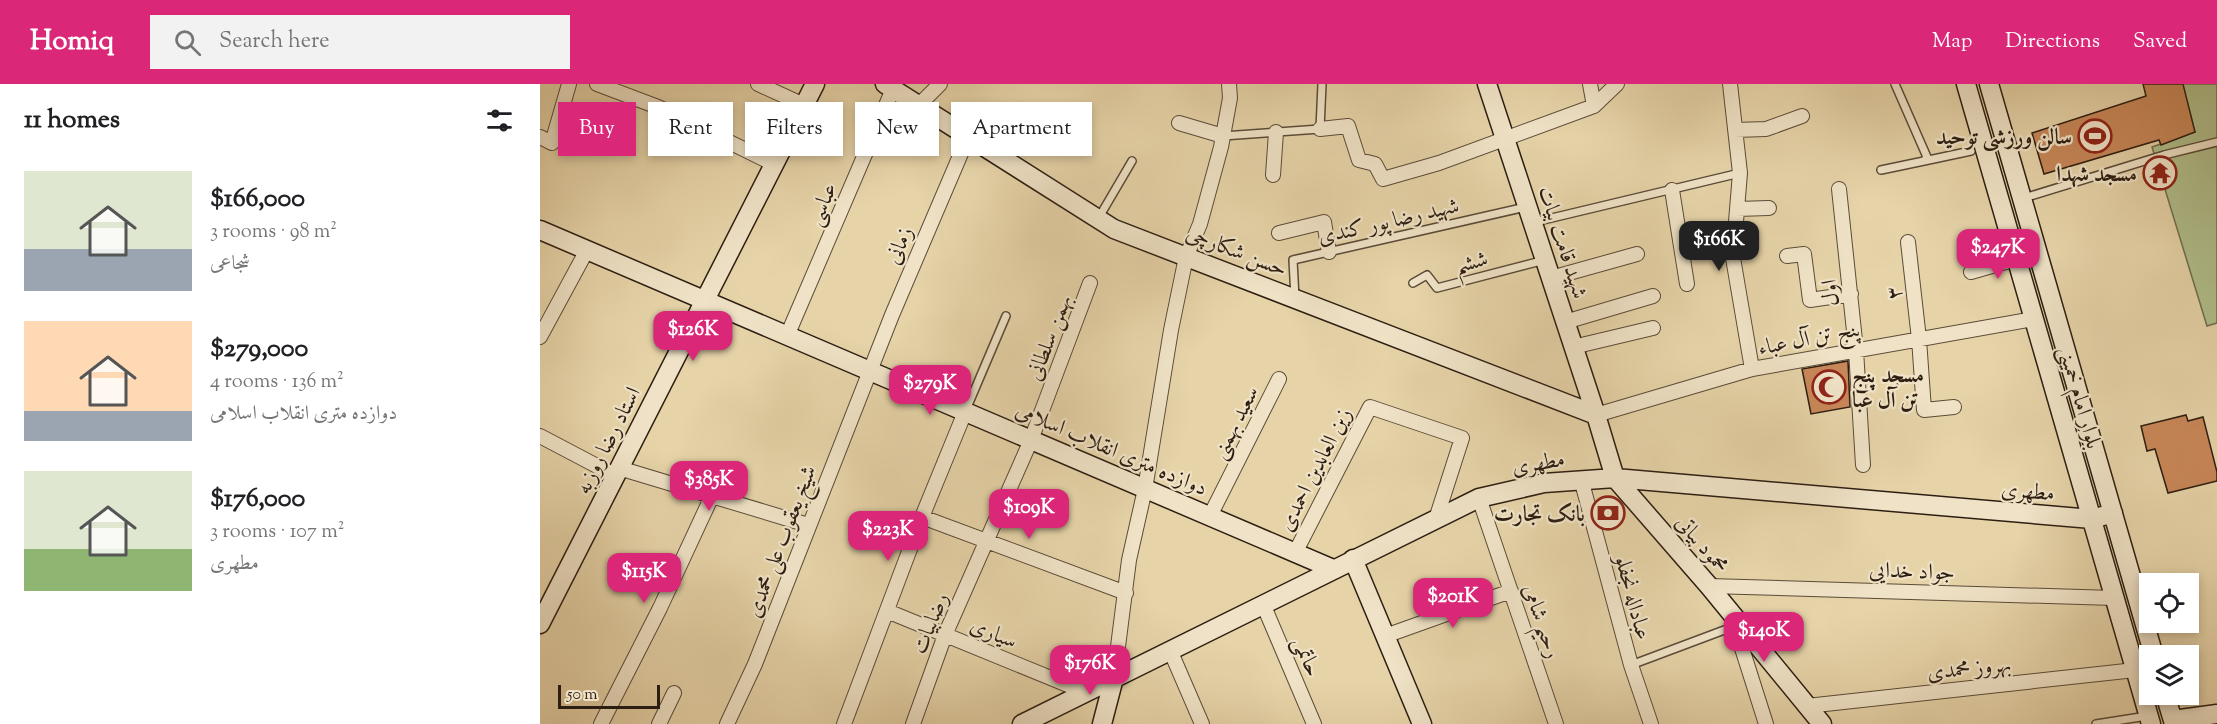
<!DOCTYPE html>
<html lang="en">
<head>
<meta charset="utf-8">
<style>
  :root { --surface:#fff; --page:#f2f2f2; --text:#202124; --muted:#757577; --accent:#db2777 }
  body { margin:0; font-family:"Sorts Mill Goudy",Amiri,serif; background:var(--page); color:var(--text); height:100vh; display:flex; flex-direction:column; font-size:22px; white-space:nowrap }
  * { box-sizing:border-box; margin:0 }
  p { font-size:20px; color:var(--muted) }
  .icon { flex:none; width:33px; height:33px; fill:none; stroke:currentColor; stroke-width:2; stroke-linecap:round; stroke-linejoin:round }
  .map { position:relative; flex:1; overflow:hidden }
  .side { display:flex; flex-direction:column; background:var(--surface); width:540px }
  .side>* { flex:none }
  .hud { position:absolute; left:18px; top:18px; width:570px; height:54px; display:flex; gap:12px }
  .fabs { position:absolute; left:1599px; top:489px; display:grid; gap:12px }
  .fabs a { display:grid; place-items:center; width:60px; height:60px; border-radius:0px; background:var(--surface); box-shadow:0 3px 9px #0003; font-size:30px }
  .scale { position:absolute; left:18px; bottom:15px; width:102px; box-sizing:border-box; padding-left:6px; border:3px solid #2d1e12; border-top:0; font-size:16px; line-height:21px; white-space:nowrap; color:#2d1e12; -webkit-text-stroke:4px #efe2c6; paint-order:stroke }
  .price { position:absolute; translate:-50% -51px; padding:0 14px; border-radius:12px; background:var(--accent); color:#fff; font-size:20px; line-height:39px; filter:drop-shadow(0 2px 3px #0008) }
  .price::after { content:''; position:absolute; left:50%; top:36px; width:18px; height:14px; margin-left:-9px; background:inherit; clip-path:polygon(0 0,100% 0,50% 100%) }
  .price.active { background:#222; color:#fff }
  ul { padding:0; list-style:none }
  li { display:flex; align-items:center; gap:18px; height:150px; padding:0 24px }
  li span { display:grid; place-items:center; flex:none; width:168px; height:120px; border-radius:0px; color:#555 }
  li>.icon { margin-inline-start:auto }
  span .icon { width:72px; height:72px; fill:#fffc; stroke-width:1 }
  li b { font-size:26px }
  h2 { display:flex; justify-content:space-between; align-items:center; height:72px; padding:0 24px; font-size:26px }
  .chip { padding:0 21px; border-radius:0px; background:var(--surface); box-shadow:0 3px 9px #0003; font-size:21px; line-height:54px }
  .chip.active { background:var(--accent); color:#fff }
  header { display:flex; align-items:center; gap:36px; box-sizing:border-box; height:84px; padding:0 30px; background:var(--accent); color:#fff }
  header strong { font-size:28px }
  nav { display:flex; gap:33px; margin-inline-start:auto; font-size:21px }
  .search { width:420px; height:54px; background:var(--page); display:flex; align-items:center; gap:15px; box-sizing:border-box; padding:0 21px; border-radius:0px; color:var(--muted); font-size:22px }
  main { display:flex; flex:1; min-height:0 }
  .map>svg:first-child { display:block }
  .green { fill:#b0be8b; stroke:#6e6e4e; stroke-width:1.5 }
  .building { fill:#c88759; stroke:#2d1e12; stroke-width:1.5 }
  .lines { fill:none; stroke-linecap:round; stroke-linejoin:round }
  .lane-casing { stroke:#5b4b38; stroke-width:10 }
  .street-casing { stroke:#5b4b38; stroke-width:16 }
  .secondary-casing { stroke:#2d1e12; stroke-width:21 }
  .lane { stroke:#efe2c6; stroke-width:7 }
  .street { stroke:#efe2c6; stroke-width:14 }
  .secondary { stroke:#efe2c6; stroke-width:18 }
  .labels { text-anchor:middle; stroke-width:4.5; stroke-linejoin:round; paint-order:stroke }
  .poi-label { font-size:22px; font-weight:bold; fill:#2d1e12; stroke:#efe2c6; text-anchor:end }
  .street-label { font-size:22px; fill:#2d1e12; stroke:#efe2c6 }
</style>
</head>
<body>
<header>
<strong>Homiq</strong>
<div class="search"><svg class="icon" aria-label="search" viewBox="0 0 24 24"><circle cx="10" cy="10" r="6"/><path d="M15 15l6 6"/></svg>Search here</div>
<nav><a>Map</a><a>Directions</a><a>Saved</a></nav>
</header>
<main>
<section class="side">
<h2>11 homes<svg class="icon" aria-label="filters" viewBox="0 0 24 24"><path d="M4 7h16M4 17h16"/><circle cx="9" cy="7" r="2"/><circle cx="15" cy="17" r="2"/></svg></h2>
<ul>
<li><span style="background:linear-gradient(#dfe7d0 65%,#9aa5b1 0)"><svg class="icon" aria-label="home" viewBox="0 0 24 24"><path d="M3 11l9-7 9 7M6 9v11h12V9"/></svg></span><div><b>$166,000</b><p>3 rooms · 98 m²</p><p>شجاعی</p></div></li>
<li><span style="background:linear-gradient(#ffd9b3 75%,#9aa5b1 0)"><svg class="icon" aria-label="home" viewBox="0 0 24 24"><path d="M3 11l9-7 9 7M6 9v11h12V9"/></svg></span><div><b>$279,000</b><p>4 rooms · 136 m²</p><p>دوازده متری انقلاب اسلامی</p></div></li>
<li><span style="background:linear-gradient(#dfe7d0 65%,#8fb573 0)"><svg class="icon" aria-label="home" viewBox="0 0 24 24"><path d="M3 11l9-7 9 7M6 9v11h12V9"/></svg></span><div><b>$176,000</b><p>3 rooms · 107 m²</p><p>مطهری</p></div></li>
</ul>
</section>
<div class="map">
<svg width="1677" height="640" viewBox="0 0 1677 640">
  <rect width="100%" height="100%" fill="#e6d3a8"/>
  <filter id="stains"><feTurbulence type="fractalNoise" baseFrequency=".00333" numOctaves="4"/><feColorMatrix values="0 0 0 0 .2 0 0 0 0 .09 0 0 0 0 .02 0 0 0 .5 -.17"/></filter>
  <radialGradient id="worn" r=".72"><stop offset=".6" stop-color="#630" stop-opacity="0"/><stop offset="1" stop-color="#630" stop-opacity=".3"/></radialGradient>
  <path class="green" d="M 1642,0 L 1677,0 L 1677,239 L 1667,242 L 1612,63 L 1655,48 Z"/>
  <path class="building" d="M 1603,0 L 1643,0 L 1655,48 L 1621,61 L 1619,56 L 1504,90 L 1492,49 L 1606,12 Z
    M 1308,277 L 1310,323 L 1271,330 L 1262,285 Z
    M 1646,331 L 1648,337 L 1663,333 L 1677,388 L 1677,397 L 1628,409 L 1615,365 L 1607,367 L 1601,342 Z"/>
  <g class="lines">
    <defs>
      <path id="lane" d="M 683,52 L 780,45 L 782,0
        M 1384,77 L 1431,67
        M 1341,86 L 1384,77 L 1387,73 L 1355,0
        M 1484,114 L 1624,71 L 1677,58
        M 558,135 L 592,77
        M 995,138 L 1200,89
        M 873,199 L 887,191 L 897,204 L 1005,176
        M 755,214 L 753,176 L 986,123
        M 426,326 L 466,232
        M 1091,581 L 1195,542
        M 1556,640 L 1607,632"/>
      <path id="street" d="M 57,0 L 118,23 L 234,80
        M 218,0 L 264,21
        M 1050,0 L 1054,22
        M 1190,0 L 1200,89 L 1193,174 L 1212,285
        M 379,21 L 400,0
        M 639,39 L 683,52
        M 780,45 L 808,42 L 819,76 L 835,80 L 843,95 L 899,79 L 1054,22 L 1077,0
        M 1195,46 L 1226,45 L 1262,32
        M 0,53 L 12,59 L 29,0
        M 733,91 L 736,48
        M 1299,105 L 1316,266 L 1323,381
        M 1132,106 L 1147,200
        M 1197,125 L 1229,124
        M 739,149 L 784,138 L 789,168
        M 1368,158 L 1379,255 L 1384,326 L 1414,323
        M 1247,172 L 1264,170 L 1270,216 L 1311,210
        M 1431,188 L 1476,175
        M 1011,194 L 1097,170
        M 1025,238 L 1113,212
        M 247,252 L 353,5
        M 0,253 L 47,166
        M 1033,263 L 1113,244
        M 1056,331 L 1212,285 L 1494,235
        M 0,352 L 76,392
        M 79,384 L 268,441
        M 1041,395 L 1091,581 L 1111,640
        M 939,414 L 1016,640
        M 670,432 L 739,295
        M 382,433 L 586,509
        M 755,469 L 830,323 L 922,354 L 896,435
        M 1169,502 L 1574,514
        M 723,520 L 774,640
        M 347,527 L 545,608
        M 1193,536 L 1226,640
        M 845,552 L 971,507
        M 630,566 L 662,640
        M 574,594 L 589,476 L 605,405 L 631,246 L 646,173 L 660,140 L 681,63 L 690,14 L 689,0
        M 1267,622 L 1595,586
        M 61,640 L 120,524 L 172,412
        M 119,640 L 134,609
        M 187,640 L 215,580 L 352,231 L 428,53
        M 304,640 L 382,433 L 425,328
        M 373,640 L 405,551 L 491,356 L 550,199"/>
      <path id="secondary" d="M 345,0 L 574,145 L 1056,331
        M 947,0 L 1056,331 L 1075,394 L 1169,502 L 1282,640
        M 1426,0 L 1611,640
        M 1449,0 L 1614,572
        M 0,146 L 793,485
        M 813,475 L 882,640
        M 0,540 L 275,0
        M 1625,610 L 1634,640
        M 1633,636 L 1677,630
        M 482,640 L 939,414 L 1004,399 L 1075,394 L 1552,435 L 1573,429
        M 562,640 L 574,594"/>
    </defs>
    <use href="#lane" class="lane-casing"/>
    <use href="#street" class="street-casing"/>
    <use href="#secondary" class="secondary-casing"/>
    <use href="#lane" class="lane"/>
    <use href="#street" class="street"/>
    <use href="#secondary" class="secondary"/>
  </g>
  <defs>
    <symbol id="stadium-ring" viewBox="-11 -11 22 22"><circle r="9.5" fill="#efe2c6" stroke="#8f2418" stroke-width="1.5"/><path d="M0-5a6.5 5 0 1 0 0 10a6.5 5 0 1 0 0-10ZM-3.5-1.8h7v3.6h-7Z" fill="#8f2418"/></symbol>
    <symbol id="temple-ring" viewBox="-11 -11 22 22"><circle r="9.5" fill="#efe2c6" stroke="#8f2418" stroke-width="1.5"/><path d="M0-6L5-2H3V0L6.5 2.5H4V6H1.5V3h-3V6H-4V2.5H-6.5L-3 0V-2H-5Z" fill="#8f2418"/></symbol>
    <symbol id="mosque-ring" viewBox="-11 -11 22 22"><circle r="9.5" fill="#efe2c6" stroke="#8f2418" stroke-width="1.5"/><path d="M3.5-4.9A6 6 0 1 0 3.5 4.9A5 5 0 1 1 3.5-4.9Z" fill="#8f2418"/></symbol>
    <symbol id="bank-ring" viewBox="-11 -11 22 22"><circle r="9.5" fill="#efe2c6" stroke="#8f2418" stroke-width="1.5"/><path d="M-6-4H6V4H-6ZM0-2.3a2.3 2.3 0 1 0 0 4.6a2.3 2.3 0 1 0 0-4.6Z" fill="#8f2418"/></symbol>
  </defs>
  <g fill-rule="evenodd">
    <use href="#stadium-ring" x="1536" y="33" width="38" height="38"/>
    <use href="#temple-ring" x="1601" y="70" width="38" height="38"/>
    <use href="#mosque-ring" x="1270" y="284" width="38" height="38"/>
    <use href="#bank-ring" x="1049" y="410" width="38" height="38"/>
  </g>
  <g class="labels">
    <g class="poi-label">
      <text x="1532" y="60">سالن ورزشی توحید</text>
      <text x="1597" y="97">مسجد شهدا</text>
      <text x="1312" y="298" text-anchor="start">مسجد پنج<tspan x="1312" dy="25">تن آل عبا</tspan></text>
      <text x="1045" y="437">بانک تجارت</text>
    </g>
    <g class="street-label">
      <text transform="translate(281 120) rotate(-67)" y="8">عباسی</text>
      <text transform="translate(848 136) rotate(-13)" y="8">شهید رضا پور کندی</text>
      <text transform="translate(1024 158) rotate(72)" y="8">شهید قامت بیات</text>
      <text transform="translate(358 161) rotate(-67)" y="8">زمانی</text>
      <text transform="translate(697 166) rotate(21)" y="8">حسن شکارچی</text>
      <text transform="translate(931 177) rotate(-14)" y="8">ششم</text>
      <text transform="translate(1289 209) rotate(-96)" y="8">اول</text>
      <text transform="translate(1353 209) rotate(-97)" y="8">۳</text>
      <text transform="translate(508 253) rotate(-69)" y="8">بهمن سلطانی</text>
      <text transform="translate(1269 253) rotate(-11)" y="8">پنج تن آل عباء</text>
      <text transform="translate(1541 313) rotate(74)" y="8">بلوار امام خمینی</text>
      <text transform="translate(694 338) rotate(-63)" y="8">سعید بهمنی</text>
      <text transform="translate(67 356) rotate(-63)" y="8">استاد رضا روزبه</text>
      <text transform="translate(572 364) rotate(23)" y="8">دوازده متری انقلاب اسلامی</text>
      <text transform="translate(998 378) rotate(-10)" y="8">مطهری</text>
      <text transform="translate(774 385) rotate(-63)" y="8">زین العابدین احمدی</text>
      <text transform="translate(1488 406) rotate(5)" y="8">مطهری</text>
      <text transform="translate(240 457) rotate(-69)" y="8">شیخ یعقوب علی محمدی</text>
      <text transform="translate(1163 459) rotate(49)" y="8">محمود بیاتی</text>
      <text transform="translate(1372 486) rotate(2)" y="8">جواد خدایی</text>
      <text transform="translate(1094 513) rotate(75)" y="8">عباداله نجفلو</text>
      <text transform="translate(1003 537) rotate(71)" y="8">رحیم شامی</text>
      <text transform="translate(389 539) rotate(-68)" y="8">رضابیات</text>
      <text transform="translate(454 548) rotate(22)" y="8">سیاری</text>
      <text transform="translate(768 572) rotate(67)" y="8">حاتمی</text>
      <text transform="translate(1429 583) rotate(-6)" y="8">بهروز محمدی</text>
    </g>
  </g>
  <rect width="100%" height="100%" filter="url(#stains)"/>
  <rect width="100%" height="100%" fill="url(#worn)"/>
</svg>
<div class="fabs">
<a><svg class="icon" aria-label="locate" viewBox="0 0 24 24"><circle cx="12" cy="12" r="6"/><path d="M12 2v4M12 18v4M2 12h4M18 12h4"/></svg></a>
<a><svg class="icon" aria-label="layers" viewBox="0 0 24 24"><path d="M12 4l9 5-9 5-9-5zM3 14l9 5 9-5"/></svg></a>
</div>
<div class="scale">50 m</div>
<b class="price active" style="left:1179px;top:188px">$166K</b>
<b class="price" style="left:1458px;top:196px">$247K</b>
<b class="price" style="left:153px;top:278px">$126K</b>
<b class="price" style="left:390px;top:332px">$279K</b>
<b class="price" style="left:169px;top:428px">$385K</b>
<b class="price" style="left:489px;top:456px">$109K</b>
<b class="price" style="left:348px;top:478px">$223K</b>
<b class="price" style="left:104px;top:520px">$115K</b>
<b class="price" style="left:913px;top:545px">$201K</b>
<b class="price" style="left:1224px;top:579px">$140K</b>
<b class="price" style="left:550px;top:612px">$176K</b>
<div class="hud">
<a class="chip active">Buy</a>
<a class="chip">Rent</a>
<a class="chip">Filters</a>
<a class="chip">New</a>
<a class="chip">Apartment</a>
</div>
</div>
</main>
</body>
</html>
